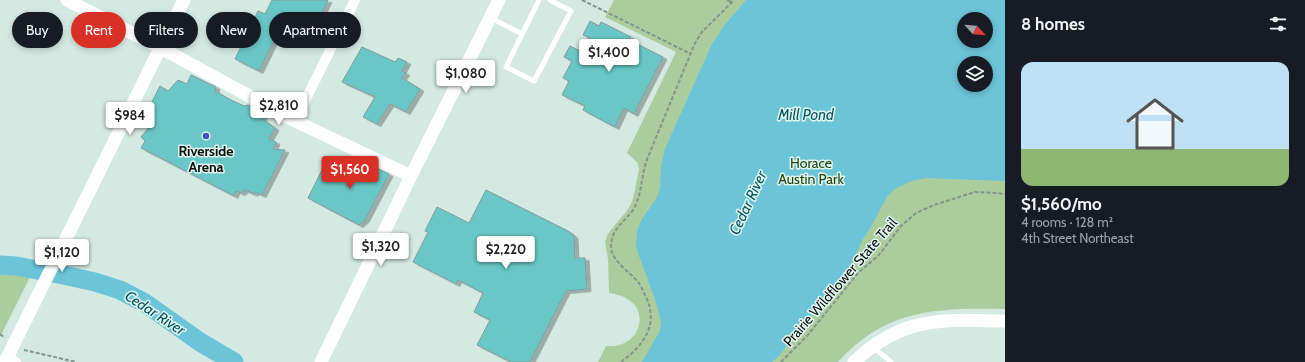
<!DOCTYPE html>
<html lang="en">
<head>
<meta charset="utf-8">
<style>
  :root { --surface:#171b24; --page:#242831; --text:#f1f3f6; --muted:#9ea1a6; --line:#363941; --accent:#d93025 }
  body { margin:0; font-family:Cabin,sans-serif; background:var(--page); color:var(--text); height:100vh; display:flex; flex-direction:column; font-size:15px; white-space:nowrap }
  * { box-sizing:border-box; margin:0 }
  p { font-size:13px; color:var(--muted) }
  .icon { flex:none; width:22px; height:22px; fill:none; stroke:currentColor; stroke-width:2; stroke-linecap:round; stroke-linejoin:round }
  .map { position:relative; flex:1; overflow:hidden }
  .details { display:flex; flex-direction:column; background:var(--surface); width:300px }
  .details>* { flex:none }
  .guide { position:absolute; left:12px; top:12px; width:380px; height:36px; display:flex; gap:8px }
  .needle { width:26px; rotate:116deg }
  .buttons { position:absolute; left:957px; top:12px; display:grid; gap:8px }
  .buttons a { display:grid; place-items:center; width:36px; height:36px; border-radius:50%; background:var(--surface); box-shadow:0 2px 6px #0003; font-size:20px }
  .price { position:absolute; translate:-50% -34px; padding:0 9px; border-radius:4px; background:#fff; color:#222; font-size:13px; line-height:26px; filter:drop-shadow(0 1px 2px #0008) }
  .price::after { content:''; position:absolute; left:50%; top:24px; width:12px; height:9px; margin-left:-6px; background:inherit; clip-path:polygon(0 0,100% 0,50% 100%) }
  .price.selected { background:var(--accent); color:#fff }
  ul { padding:0; list-style:none }
  li { display:grid; align-content:center; gap:8px; height:212px; padding:0 16px }
  li+li { border-top:1px solid var(--line) }
  li span { display:grid; place-items:center; height:124px; border-radius:12px; color:#555 }
  li>.icon { margin-inline-start:auto }
  span .icon { width:72px; height:72px; fill:#fffc; stroke-width:1 }
  li b { font-size:17px }
  h2 { display:flex; justify-content:space-between; align-items:center; height:48px; padding:0 16px; font-size:17px }
  .pill { padding:0 14px; border-radius:18px; background:var(--surface); box-shadow:0 2px 6px #0003; font-size:14px; line-height:36px }
  .pill.selected { background:var(--accent); color:#fff }
  main { display:flex; flex:1; min-height:0 }
  .map>svg:first-child { display:block }
  .green { fill:#abcc9c; fill-rule:evenodd }
  .water { fill:#6cc4d8; fill-rule:evenodd }
  .lines { fill:none; stroke-linecap:round; stroke-linejoin:round }
  .river { stroke:#6cc4d8; stroke-width:19 }
  .building { fill:#69c8c7; stroke:#859a9a; filter:url(#shadow) }
  .path { stroke:#84948f; stroke-width:2; stroke-dasharray:4 2; stroke-linecap:butt }
  .service { stroke:#fff; stroke-width:5 }
  .minor { stroke:#fff; stroke-width:10 }
  .tertiary { stroke:#fff; stroke-width:13 }
  .poi-dot { fill:#4653c7; stroke:#e1f6f0; stroke-width:1.5 }
  .labels { text-anchor:middle; stroke-width:3; stroke-linejoin:round; paint-order:stroke }
  .poi-label { font-size:14px; font-weight:bold; fill:#09100e; stroke:#e1f6f0 }
  .park-label { font-size:14px; fill:#214508; stroke:#e1f6f0 }
  .street-label { font-size:14px; fill:#09100e; stroke:#e1f6f0 }
  .water-label { font-size:15px; font-style:italic; fill:#055664; stroke:#e1f6f0 }
</style>
</head>
<body>
<main>
<div class="map">
<svg width="1005" height="362" viewBox="0 0 1005 362">
  <defs>
    <filter id="shadow"><feDropShadow dx="4" dy="2.5" stdDeviation="0" flood-color="#0004"/></filter>
  </defs>
  <rect width="100%" height="100%" fill="#d4e9e2"/>
  <path class="green" d="M 614,0 L 1005,0 L 1005,309 C 938,308 887,308 838,362 L 598,362 L 606,346 C 643,350 657,299 609,293 L 608,259 L 605,242 L 607,236 L 610,231 L 626,212 L 631,204 L 634,195 L 639,169 L 637,162 L 627,153 L 676,52 L 605,17 ZM 964,19 L 986,19 L 986,41 L 964,41 ZM 964,63 L 986,63 L 986,85 L 964,85 Z
    M 0,265 L 16,266 L 34,269 L 0,337 Z"/>
  <path class="water" d="M 746,0 L 1005,0 L 1005,181 L 926,178 L 912,181 L 895,189 L 888,195 L 872,225 L 864,237 L 845,277 L 829,298 L 793,336 L 780,355 L 772,362 L 642,362 L 660,331 L 661,321 L 655,299 L 639,256 L 636,246 L 637,231 L 642,219 L 656,199 L 660,189 L 661,166 L 665,149 L 712,44 L 724,26 ZM 964,19 L 986,19 L 986,41 L 964,41 ZM 964,63 L 986,63 L 986,85 L 964,85 Z"/>
  <g class="lines">
    <path class="river" d="M 0,265 L 16,266 L 63,275 L 95,282 L 120,290 L 145,303 L 200,342 L 234,362"/>
  </g>
  <path class="building" d="M 272,0 L 328,0 L 306,45 L 278,32 L 259,71 L 235,59 L 258,11 L 265,14 Z
    M 590,21 L 599,26 L 601,22 L 631,37 L 629,40 L 663,57 L 634,114 L 624,108 L 615,127 L 583,110 L 585,106 L 562,95 L 569,81 L 563,78 L 572,61 L 564,57 L 570,46 L 582,52 L 590,38 L 583,35 Z
    M 362,47 L 395,62 L 398,58 L 407,62 L 402,71 L 406,73 L 402,78 L 420,89 L 406,112 L 390,104 L 377,124 L 363,117 L 375,97 L 342,82 Z
    M 191,75 L 216,87 L 215,91 L 231,100 L 244,106 L 248,105 L 264,113 L 262,119 L 275,128 L 269,139 L 276,142 L 273,149 L 285,150 L 262,195 L 255,192 L 254,194 L 245,190 L 241,193 L 236,191 L 234,196 L 141,148 L 145,141 L 141,137 L 150,126 L 141,123 L 160,86 L 168,91 L 178,80 L 187,84 Z
    M 355,158 L 389,174 L 365,220 L 359,225 L 308,198 L 324,166 L 345,176 Z
    M 486,190 L 568,231 L 574,236 L 575,258 L 585,258 L 587,289 L 566,291 L 530,362 L 511,362 L 477,345 L 490,320 L 474,312 L 483,293 L 458,280 L 456,284 L 413,262 L 428,232 L 425,231 L 437,207 L 469,223 Z"/>
  <g class="lines">
    <path class="path" d="M 582,0 L 691,54
      M 727,0 L 732,2
      M 0,334 L 5,338
      M 24,350 L 76,362
      M 621,362 C 644,345 660,324 645,295 C 643,291 641,285 638,282 C 629,271 611,261 611,246 C 611,229 624,223 633,210 C 641,197 641,181 645,166 C 646,161 648,157 650,152 L 695,43 L 702,32 L 734,0
      M 781,362 L 807,336 L 858,273 L 879,255 L 901,226 L 916,213 L 934,205 L 975,192 L 996,193 L 1005,194"/>
    <path class="service" d="M 539,0 L 506,67 L 534,81 L 571,11 L 550,0
      M 491,18 L 522,34
      M 873,347 L 891,362"/>
    <path class="minor" d="M 295,121 L 355,0
      M 7,357 L 16,362"/>
    <path class="tertiary" d="M 67,0 L 161,48 L 295,121 L 411,176
      M 5,362 L 184,0
      M 321,362 L 411,176 L 499,0
      M 854,362 C 873,344 897,329 923,324 C 949,318 978,321 1005,321"/>
  </g>
  <circle class="poi-dot" cx="206" cy="136" r="4"/>
  <g class="labels">
    <g class="poi-label">
      <text x="206" y="156">Riverside<tspan x="206" dy="16">Arena</tspan></text>
    </g>
    <g class="park-label">
      <text x="811" y="168">Horace<tspan x="811" dy="16">Austin Park</tspan></text>
    </g>
    <g class="street-label">
      <text transform="translate(840 282) rotate(-49)" y="5">Prairie Wildflower State Trail</text>
    </g>
    <g class="water-label">
      <text x="806" y="120">Mill Pond</text>
      <text transform="translate(748 203) rotate(-65)" y="5">Cedar River</text>
      <text transform="translate(155 313) rotate(33)" y="5">Cedar River</text>
    </g>
  </g>
</svg>
<div class="buttons">
<a><svg class="needle" viewBox="-14 -14 28 28"><path d="M0-13l5 13h-10z" fill="#e53935"/><path d="M0 13l5-13h-10z" fill="#9ea1a6"/></svg></a>
<a><svg class="icon" aria-label="layers" viewBox="0 0 24 24"><path d="M12 4l9 5-9 5-9-5zM3 14l9 5 9-5"/></svg></a>
</div>
<b class="price" style="left:609px;top:73px">$1,400</b>
<b class="price" style="left:466px;top:94px">$1,080</b>
<b class="price" style="left:279px;top:126px">$2,810</b>
<b class="price" style="left:130px;top:136px">$984</b>
<b class="price selected" style="left:350px;top:190px">$1,560</b>
<b class="price" style="left:381px;top:267px">$1,320</b>
<b class="price" style="left:506px;top:270px">$2,220</b>
<b class="price" style="left:62px;top:273px">$1,120</b>
<div class="guide">
<a class="pill">Buy</a>
<a class="pill selected">Rent</a>
<a class="pill">Filters</a>
<a class="pill">New</a>
<a class="pill">Apartment</a>
</div>
</div>
<section class="details">
<h2>8 homes<svg class="icon" aria-label="filters" viewBox="0 0 24 24"><path d="M4 7h16M4 17h16"/><circle cx="9" cy="7" r="2"/><circle cx="15" cy="17" r="2"/></svg></h2>
<ul>
<li><span style="background:linear-gradient(#bfe0f5 70%,#8fb573 0)"><svg class="icon" aria-label="home" viewBox="0 0 24 24"><path d="M3 11l9-7 9 7M6 9v11h12V9"/></svg></span><div><b>$1,560/mo</b><p>4 rooms · 128 m²</p><p>4th Street Northeast</p></div></li>
</ul>
</section>
</main>
</body>
</html>
